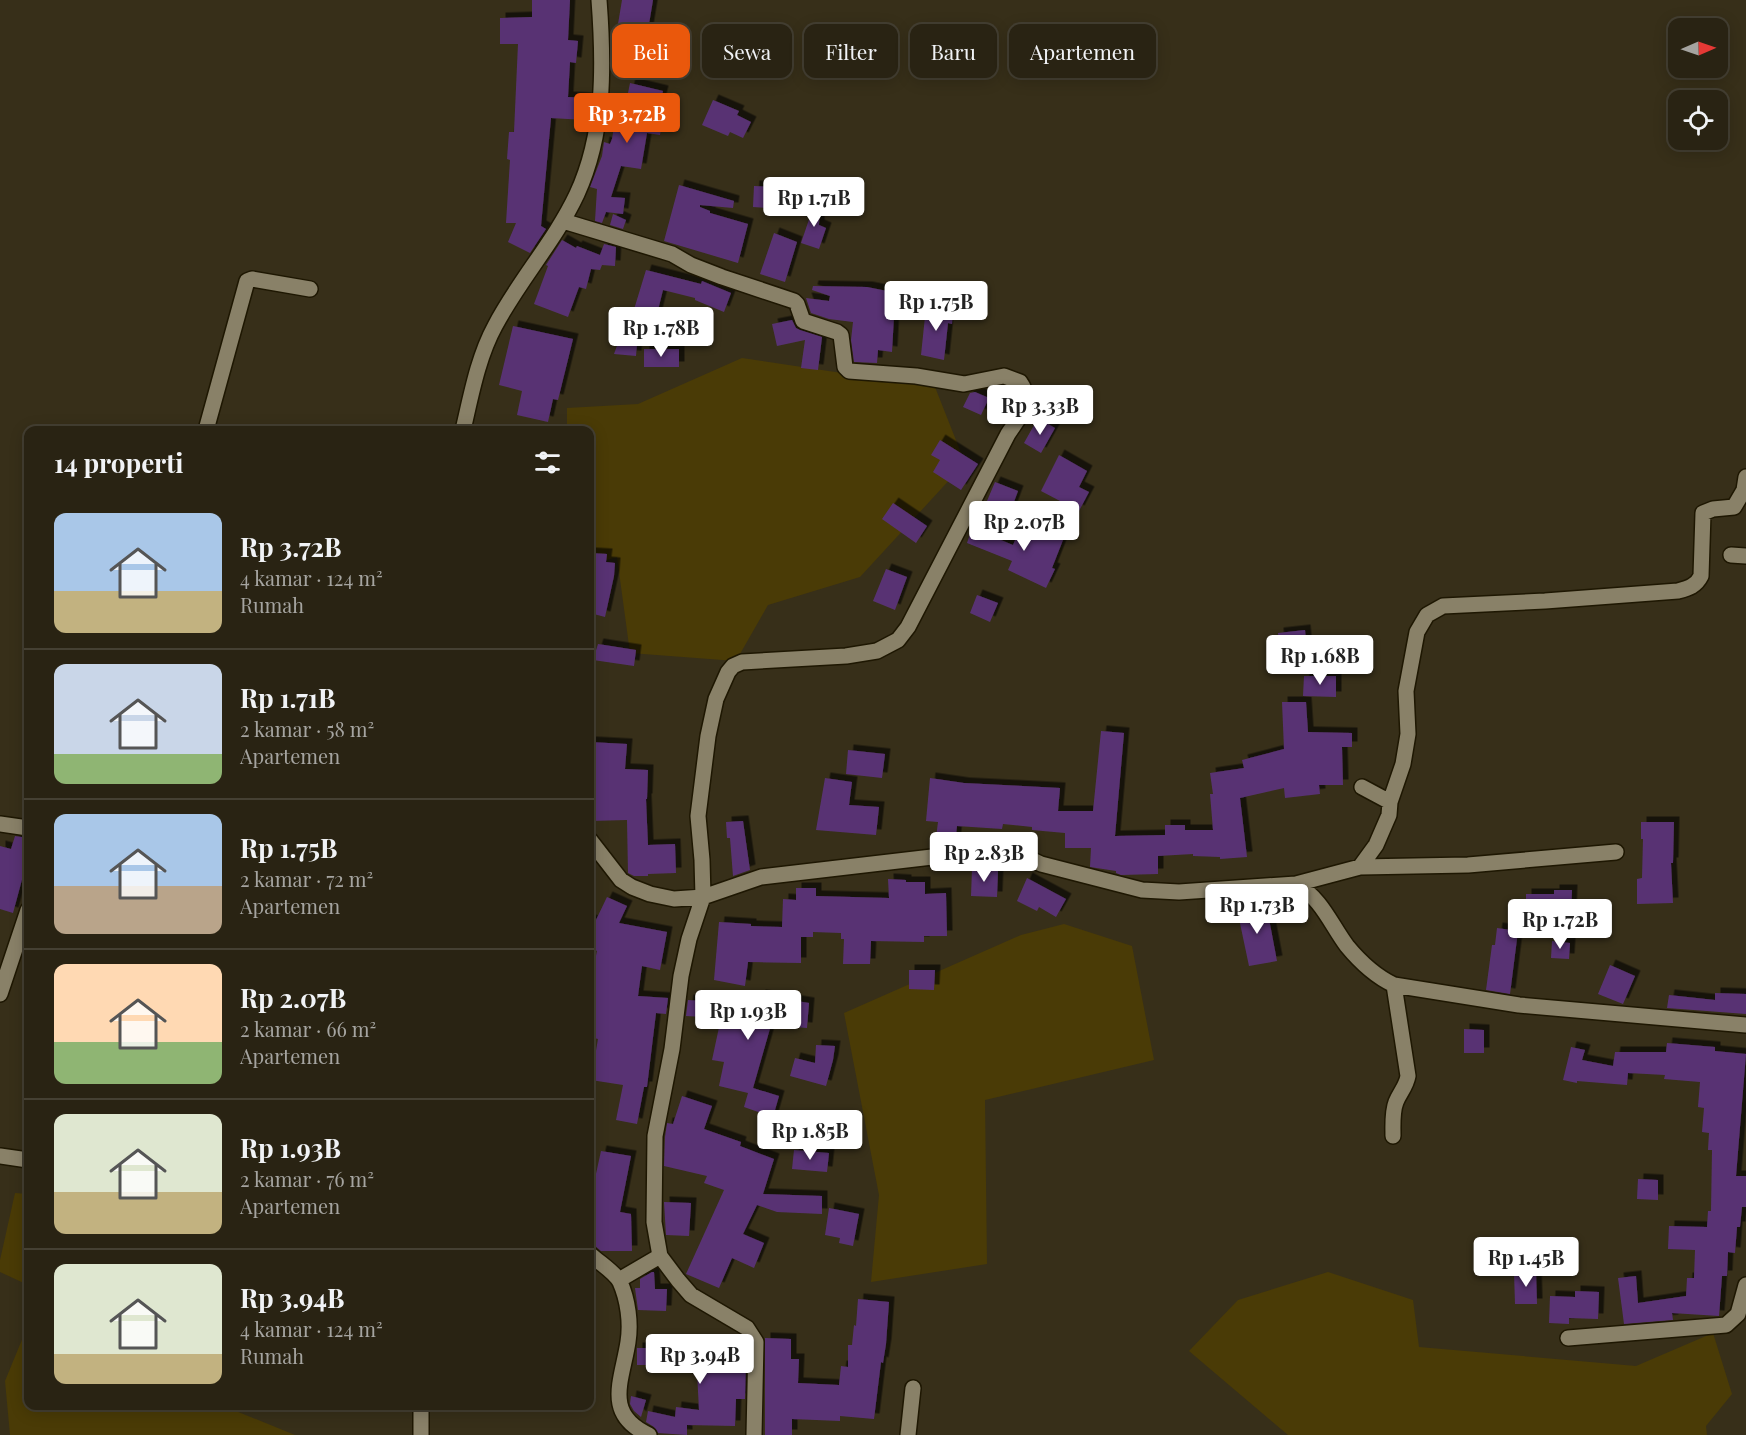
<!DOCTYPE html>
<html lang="id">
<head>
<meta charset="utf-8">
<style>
  :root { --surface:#292313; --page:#352f21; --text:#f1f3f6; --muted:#a5a4a0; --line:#454033; --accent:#ea580c }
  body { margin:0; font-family:"Playfair Display",serif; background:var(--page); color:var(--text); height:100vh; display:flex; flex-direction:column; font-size:22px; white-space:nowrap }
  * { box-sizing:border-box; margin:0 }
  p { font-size:20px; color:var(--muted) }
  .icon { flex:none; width:33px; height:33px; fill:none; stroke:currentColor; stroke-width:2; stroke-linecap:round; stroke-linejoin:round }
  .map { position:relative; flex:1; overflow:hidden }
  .details { position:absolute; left:24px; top:426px; width:570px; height:984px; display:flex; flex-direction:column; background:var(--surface); border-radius:12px; box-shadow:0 3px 15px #0003,0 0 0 2px var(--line) }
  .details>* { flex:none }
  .hud { position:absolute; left:612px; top:24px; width:570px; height:54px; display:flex; gap:12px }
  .needle { width:39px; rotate:88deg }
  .tools { position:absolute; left:1668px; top:18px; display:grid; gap:12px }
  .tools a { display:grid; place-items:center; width:60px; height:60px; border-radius:12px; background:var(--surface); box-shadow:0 3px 15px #0003,0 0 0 2px var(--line); font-size:30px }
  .price { position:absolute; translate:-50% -51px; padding:0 14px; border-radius:6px; background:#fff; color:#222; font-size:20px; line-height:39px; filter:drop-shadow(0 2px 3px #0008) }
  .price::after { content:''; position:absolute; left:50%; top:36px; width:18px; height:14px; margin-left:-9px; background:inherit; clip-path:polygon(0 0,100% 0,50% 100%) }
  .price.current { background:var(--accent); color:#fff }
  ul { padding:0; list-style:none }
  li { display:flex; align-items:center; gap:18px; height:150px; padding:0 30px }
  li+li { border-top:2px solid var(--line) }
  li span { display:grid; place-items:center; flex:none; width:168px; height:120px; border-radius:12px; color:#555 }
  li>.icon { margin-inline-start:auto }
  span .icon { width:72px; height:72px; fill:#fffc; stroke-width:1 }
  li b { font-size:26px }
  h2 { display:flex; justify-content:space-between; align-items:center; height:72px; padding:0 30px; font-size:26px }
  .tag { padding:0 21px; border-radius:12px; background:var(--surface); box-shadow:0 3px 15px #0003,0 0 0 2px var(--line); font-size:21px; line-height:54px }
  .tag.current { background:var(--accent); color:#fff }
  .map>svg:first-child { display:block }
  .green { fill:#4a3b06 }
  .building { fill:#583373; filter:url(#shadow) }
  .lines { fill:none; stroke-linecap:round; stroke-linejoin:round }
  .minor-casing { stroke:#1e1702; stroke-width:18 }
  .minor { stroke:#898168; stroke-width:15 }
</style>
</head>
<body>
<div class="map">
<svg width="1746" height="1435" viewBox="0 0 1746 1435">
  <defs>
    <filter id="shadow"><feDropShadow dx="5.5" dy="-5.5" stdDeviation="0" flood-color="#0009"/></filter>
  </defs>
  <rect width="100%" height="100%" fill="#372f19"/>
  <path class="green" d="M 742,358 L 935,387 L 965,463 L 860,577 L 768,605 L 736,661 L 630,653 L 617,557 L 590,565 L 590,430 L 567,430 L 567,408 L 638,404 Z
    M 1064,924 L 1132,946 L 1154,1060 L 985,1100 L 987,1264 L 871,1282 L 879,1195 L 844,1013 L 1021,935 Z
    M 15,1193 L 28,1194 L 28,1285 L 0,1272 L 0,1260 Z
    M 1328,1272 L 1413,1300 L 1419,1347 L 1636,1366 L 1713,1333 L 1732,1394 L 1706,1426 L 1707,1435 L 1288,1435 L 1189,1351 L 1238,1300 Z
    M 28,1325 L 28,1406 L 230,1406 L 231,1409 L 295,1435 L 10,1435 L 5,1381 Z"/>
  <path class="building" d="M 532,0 L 570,0 L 568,40 L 578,41 L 576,63 L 570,62 L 568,97 L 586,98 L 585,120 L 551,118 L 541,226 L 546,229 L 530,253 L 508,242 L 516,223 L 506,223 L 510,160 L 507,159 L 509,132 L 514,132 L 518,44 L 500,44 L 500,18 L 532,17 Z
    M 622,0 L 653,0 L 647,36 L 655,36 L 654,53 L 623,52 L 623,60 L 611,59 L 611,30 L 617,30 Z
    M 630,83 L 663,91 L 659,108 L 664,109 L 660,135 L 647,133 L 641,169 L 621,166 L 611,197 L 625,198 L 623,214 L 606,212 L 602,223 L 595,221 L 597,189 L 590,187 L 602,156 L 604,142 L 610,144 L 612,139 L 618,101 L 626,103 Z
    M 713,100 L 739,111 L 737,115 L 751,122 L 743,138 L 730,132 L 728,136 L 702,125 Z
    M 679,185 L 734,201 L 733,208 L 700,205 L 700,207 L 710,211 L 710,213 L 748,224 L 738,263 L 664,241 Z
    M 754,186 L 789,188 L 788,198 L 805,199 L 805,213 L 782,211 L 783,209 L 753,207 Z
    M 817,196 L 820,196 L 819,225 L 826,228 L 819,249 L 801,243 Z
    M 613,214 L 626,220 L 623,229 L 610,225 Z
    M 774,233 L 797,242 L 785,282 L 760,274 Z
    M 562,240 L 576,248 L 577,246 L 600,255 L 604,244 L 616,247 L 615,266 L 602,265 L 600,270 L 591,269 L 586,289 L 579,287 L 568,317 L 534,304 L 548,266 L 546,265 Z
    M 646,270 L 701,284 L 702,281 L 731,293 L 724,312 L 695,300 L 695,298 L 663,290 L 655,322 L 632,316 Z
    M 813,286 L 867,287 L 892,292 L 891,316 L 894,316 L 892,352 L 878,350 L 877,363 L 854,362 L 851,340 L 853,322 L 829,319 L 811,313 L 806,298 L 829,301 L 830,296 L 812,290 Z
    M 926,307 L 953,310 L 952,324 L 948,323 L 944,360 L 921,355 Z
    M 627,318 L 639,319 L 636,356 L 614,354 Z
    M 792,320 L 796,328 L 800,330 L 822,337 L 818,370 L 801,368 L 805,340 L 777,346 L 772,324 Z
    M 513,326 L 573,339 L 558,400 L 553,399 L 548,422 L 517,415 L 522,391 L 499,385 Z
    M 644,349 L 679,349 L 679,367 L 644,367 Z
    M 975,392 L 989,398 L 981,415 L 963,407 L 970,393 Z
    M 1038,418 L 1055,428 L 1041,453 L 1024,443 Z
    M 940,440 L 978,464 L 961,490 L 933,472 L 940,460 L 931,455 Z
    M 1059,455 L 1087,471 L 1079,487 L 1089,492 L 1079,511 L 1041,491 Z
    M 995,482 L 1018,491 L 1011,510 L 987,501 Z
    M 893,503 L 927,526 L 916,543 L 882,519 Z
    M 1023,522 L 1063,540 L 1052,568 L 1055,569 L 1046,588 L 1008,570 L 1012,561 L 967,543 L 972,528 L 1013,545 Z
    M 590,553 L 607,554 L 606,562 L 615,563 L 614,576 L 605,617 L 590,613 Z
    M 886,569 L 907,577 L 895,610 L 873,601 Z
    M 977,595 L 998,603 L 990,622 L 970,613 Z
    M 1305,630 L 1308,661 L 1278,664 L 1276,645 L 1279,644 L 1278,633 Z
    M 598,644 L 636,650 L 634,666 L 593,660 Z
    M 1304,676 L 1336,676 L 1336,697 L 1303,696 Z
    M 1282,702 L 1306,702 L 1308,732 L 1352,733 L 1352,747 L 1342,747 L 1343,785 L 1319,785 L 1320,794 L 1285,798 L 1284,788 L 1240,798 L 1247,857 L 1220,859 L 1220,857 L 1193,856 L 1193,854 L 1158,856 L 1158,874 L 1121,875 L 1116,873 L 1116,871 L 1090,867 L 1091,848 L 1065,848 L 1065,833 L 1032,830 L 1032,827 L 1003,824 L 1002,829 L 957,826 L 955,844 L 940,846 L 935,846 L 938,822 L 926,821 L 930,778 L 964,783 L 1060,788 L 1058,811 L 1093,811 L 1101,731 L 1124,733 L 1115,836 L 1165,835 L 1165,825 L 1185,825 L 1185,830 L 1213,830 L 1210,794 L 1213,794 L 1210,773 L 1244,768 L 1242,760 L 1284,749 Z
    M 590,742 L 627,744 L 625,769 L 648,770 L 647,799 L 646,799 L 648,845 L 675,844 L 676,873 L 648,874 L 648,876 L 634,876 L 628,873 L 627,820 L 590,821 Z
    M 848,750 L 885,754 L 882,778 L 846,774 Z
    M 825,778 L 852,782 L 849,805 L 879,807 L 876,835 L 816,830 Z
    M 743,821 L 750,870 L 733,876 L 730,838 L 727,838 L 726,822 Z
    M 1641,822 L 1674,822 L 1673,863 L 1671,863 L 1673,903 L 1637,904 L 1637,879 L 1642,878 L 1643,839 L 1641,839 Z
    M 15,836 L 28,838 L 28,862 L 27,861 L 13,913 L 0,909 L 0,846 L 11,849 Z
    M 972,869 L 998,871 L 997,897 L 971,896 Z
    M 1027,878 L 1066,899 L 1056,917 L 1039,907 L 1037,911 L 1017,901 Z
    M 888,879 L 906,880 L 906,882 L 925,882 L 925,894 L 946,893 L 947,936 L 924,936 L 924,942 L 871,941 L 870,964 L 843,964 L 844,939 L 841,939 L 841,933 L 813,932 L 813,937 L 801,937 L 801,963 L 748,962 L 745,986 L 714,980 L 719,922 L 751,924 L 751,926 L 782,927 L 783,899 L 796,900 L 796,888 L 816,888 L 816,896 L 889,898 Z
    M 1554,890 L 1572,890 L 1571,915 L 1547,914 L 1547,929 L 1526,929 L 1526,894 L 1554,894 Z
    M 607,897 L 627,906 L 619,923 L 667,932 L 660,970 L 642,966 L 638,996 L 668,998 L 666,1014 L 656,1013 L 647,1087 L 644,1087 L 637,1124 L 616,1120 L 623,1085 L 591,1080 L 598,1039 L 590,1037 L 590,984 L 597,951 L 590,947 L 590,920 L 595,922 Z
    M 1266,903 L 1277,961 L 1249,966 L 1237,909 Z
    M 1497,928 L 1518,931 L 1510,994 L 1486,990 L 1492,945 L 1495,945 Z
    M 1552,941 L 1570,943 L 1569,959 L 1551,958 Z
    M 1610,965 L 1635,976 L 1623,1004 L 1598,994 Z
    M 909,970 L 935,970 L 934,990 L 909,989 Z
    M 1715,993 L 1746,994 L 1746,1014 L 1667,1008 L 1669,995 L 1715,1000 Z
    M 760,995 L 809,1003 L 807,1028 L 771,1025 L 753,1088 L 779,1096 L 773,1117 L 744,1107 L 748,1093 L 719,1086 L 724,1062 L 712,1060 L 721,1018 L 686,1016 L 688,1000 L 759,1005 Z
    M 1464,1029 L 1484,1030 L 1484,1053 L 1464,1053 Z
    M 1667,1043 L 1715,1047 L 1715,1051 L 1746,1054 L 1736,1176 L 1746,1176 L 1746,1207 L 1742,1207 L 1740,1227 L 1737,1227 L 1735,1253 L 1728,1252 L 1727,1276 L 1722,1276 L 1719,1316 L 1672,1313 L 1673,1320 L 1624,1324 L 1618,1278 L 1636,1276 L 1638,1303 L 1686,1296 L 1687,1278 L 1694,1278 L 1695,1250 L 1668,1249 L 1669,1226 L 1707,1227 L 1708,1211 L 1711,1211 L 1712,1150 L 1708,1150 L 1709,1133 L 1702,1132 L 1704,1108 L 1698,1107 L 1700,1082 L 1664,1079 L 1665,1075 L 1628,1073 L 1627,1085 L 1577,1081 L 1577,1083 L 1563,1080 L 1571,1047 L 1585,1050 L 1582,1060 L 1613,1066 L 1615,1052 L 1666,1052 Z
    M 816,1045 L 835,1046 L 833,1060 L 826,1086 L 790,1076 L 795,1058 L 815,1063 Z
    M 682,1096 L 712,1106 L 704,1129 L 741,1142 L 740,1146 L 774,1159 L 763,1194 L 822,1196 L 822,1214 L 777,1212 L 757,1205 L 743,1234 L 764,1243 L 754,1268 L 732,1258 L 719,1288 L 686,1274 L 724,1190 L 704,1183 L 707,1176 L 664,1166 L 665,1137 L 667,1123 L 673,1124 Z
    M 794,1150 L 829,1153 L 827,1172 L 792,1169 Z
    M 601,1151 L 631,1156 L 620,1212 L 631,1214 L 632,1251 L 601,1251 L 594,1245 L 593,1205 L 590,1205 L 591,1183 L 594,1183 Z
    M 1638,1179 L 1658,1180 L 1658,1200 L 1637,1199 Z
    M 664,1202 L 691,1203 L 689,1236 L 666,1235 Z
    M 829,1208 L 859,1214 L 853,1246 L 839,1243 L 840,1238 L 825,1235 Z
    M 1536,1271 L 1537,1304 L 1515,1304 L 1514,1272 Z
    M 652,1272 L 654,1272 L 655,1289 L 667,1289 L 666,1311 L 638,1310 L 635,1288 L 640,1288 L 640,1279 Z
    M 1575,1291 L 1599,1292 L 1598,1319 L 1569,1318 L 1569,1324 L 1549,1323 L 1550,1296 L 1575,1297 Z
    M 858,1299 L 889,1302 L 886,1344 L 883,1363 L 881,1362 L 874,1419 L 840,1416 L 840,1421 L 792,1419 L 792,1435 L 765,1435 L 765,1338 L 791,1339 L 791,1359 L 799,1359 L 798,1383 L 839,1385 L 841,1366 L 848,1367 L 848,1345 L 852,1345 L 854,1325 L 856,1326 Z
    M 701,1343 L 724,1343 L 725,1359 L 746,1358 L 745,1399 L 736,1399 L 735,1426 L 687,1425 L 687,1435 L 658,1433 L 654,1427 L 646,1422 L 648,1411 L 675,1417 L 676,1407 L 699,1410 L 697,1372 L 666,1371 L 666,1365 L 637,1365 L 637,1348 L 666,1348 L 666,1344 L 701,1345 Z
    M 631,1396 L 646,1400 L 641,1417 L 634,1411 L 630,1404 Z"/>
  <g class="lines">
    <defs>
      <path id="minor" d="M 563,221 L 672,254 L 691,265 L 722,277 L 794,301 L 797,304 L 803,321 L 837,332 L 841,335 L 845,367 L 849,371 L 916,376 L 964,384 L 1004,376 L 1020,382 C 1034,402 1020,416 1008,434 L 908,627 L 898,640 L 877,651 L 846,656 L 742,662 L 733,666 L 728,672 L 716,699 L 708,736 L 698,816 L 702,860 L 703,897 L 689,939 L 681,976 L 672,1049 L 655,1136 L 654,1222 L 660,1256 L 678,1280 L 691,1295 L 747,1328 L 756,1342 L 754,1435
        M 206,430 L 247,281 L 252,279 L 310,289
        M 463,430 C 471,396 478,357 495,326 C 519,280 555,241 577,194 C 605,133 604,65 599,0
        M 1731,555 L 1746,556
        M 1390,802 L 1403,764 L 1408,734 L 1406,691 L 1417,632 L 1427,615 L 1443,606 L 1545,601 L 1678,591 C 1689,588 1696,586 1701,576 L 1703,513 L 1713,509 L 1734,507 L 1744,490 L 1746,477
        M 0,824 L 28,828
        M 590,840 L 621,880 L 632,887 L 650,894 L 674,899 L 703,897 L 761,877 L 992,850 L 1018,853 L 1041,864 L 1142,890 L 1179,892 L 1296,884 C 1322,899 1330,923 1347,946 C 1361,963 1375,976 1394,985 L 1519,1005 L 1746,1025
        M 1360,867 L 1468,865 L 1616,852
        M 1296,884 L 1360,867 L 1376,845 L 1389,815 L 1390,802 L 1362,787
        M 0,994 L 28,910
        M 1393,1136 C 1393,1125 1392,1112 1396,1102 C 1400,1092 1406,1087 1408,1076 L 1394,985
        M 0,1156 L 28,1160
        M 590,1254 C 598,1262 615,1272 620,1282 C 628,1300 631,1323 628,1342 C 622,1381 603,1414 649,1435
        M 619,1280 L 660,1256
        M 1568,1338 L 1726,1325 L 1738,1314 L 1746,1285
        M 421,1435 L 421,1406
        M 908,1435 L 913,1388"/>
    </defs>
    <use href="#minor" class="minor-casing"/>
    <use href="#minor" class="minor"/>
  </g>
</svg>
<div class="tools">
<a><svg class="needle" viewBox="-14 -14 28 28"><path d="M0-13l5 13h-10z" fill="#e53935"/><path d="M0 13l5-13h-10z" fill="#a5a4a0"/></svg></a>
<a><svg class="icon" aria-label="locate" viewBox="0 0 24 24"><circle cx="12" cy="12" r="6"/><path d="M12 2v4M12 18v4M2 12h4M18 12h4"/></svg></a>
</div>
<b class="price current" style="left:627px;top:144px">Rp 3.72B</b>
<b class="price" style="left:814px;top:228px">Rp 1.71B</b>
<b class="price" style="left:936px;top:332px">Rp 1.75B</b>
<b class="price" style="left:661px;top:358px">Rp 1.78B</b>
<b class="price" style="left:1040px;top:436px">Rp 3.33B</b>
<b class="price" style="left:1024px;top:552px">Rp 2.07B</b>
<b class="price" style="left:1320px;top:686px">Rp 1.68B</b>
<b class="price" style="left:984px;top:883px">Rp 2.83B</b>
<b class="price" style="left:1257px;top:935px">Rp 1.73B</b>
<b class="price" style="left:1560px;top:950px">Rp 1.72B</b>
<b class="price" style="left:748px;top:1041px">Rp 1.93B</b>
<b class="price" style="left:810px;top:1161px">Rp 1.85B</b>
<b class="price" style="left:1526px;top:1288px">Rp 1.45B</b>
<b class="price" style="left:700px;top:1385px">Rp 3.94B</b>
<div class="hud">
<a class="tag current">Beli</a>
<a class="tag">Sewa</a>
<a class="tag">Filter</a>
<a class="tag">Baru</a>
<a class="tag">Apartemen</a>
</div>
<section class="details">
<h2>14 properti<svg class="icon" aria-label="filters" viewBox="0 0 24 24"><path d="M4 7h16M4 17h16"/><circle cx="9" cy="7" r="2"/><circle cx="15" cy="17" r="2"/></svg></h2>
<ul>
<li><span style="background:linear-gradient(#a9c7e8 65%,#c2b280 0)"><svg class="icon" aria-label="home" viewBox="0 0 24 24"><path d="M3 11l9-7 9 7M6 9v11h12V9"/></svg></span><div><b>Rp 3.72B</b><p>4 kamar · 124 m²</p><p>Rumah</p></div></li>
<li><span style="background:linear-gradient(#c9d6e8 75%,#8fb573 0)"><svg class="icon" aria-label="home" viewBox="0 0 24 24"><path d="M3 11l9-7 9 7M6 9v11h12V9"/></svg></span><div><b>Rp 1.71B</b><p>2 kamar · 58 m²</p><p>Apartemen</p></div></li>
<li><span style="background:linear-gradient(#a9c7e8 60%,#b9a48a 0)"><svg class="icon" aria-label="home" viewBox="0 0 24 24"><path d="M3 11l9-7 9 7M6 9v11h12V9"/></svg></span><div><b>Rp 1.75B</b><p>2 kamar · 72 m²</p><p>Apartemen</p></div></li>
<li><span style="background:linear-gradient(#ffd9b3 65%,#8fb573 0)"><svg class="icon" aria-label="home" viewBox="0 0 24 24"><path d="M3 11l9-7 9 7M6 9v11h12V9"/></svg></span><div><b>Rp 2.07B</b><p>2 kamar · 66 m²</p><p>Apartemen</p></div></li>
<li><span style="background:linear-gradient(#dfe7d0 65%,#c2b280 0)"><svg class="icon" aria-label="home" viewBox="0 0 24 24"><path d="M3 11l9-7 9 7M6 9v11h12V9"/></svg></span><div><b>Rp 1.93B</b><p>2 kamar · 76 m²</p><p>Apartemen</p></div></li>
<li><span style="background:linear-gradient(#dfe7d0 75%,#c2b280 0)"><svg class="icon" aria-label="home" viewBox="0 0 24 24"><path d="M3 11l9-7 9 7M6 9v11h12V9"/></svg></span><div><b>Rp 3.94B</b><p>4 kamar · 124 m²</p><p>Rumah</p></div></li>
</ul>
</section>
</div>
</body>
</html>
